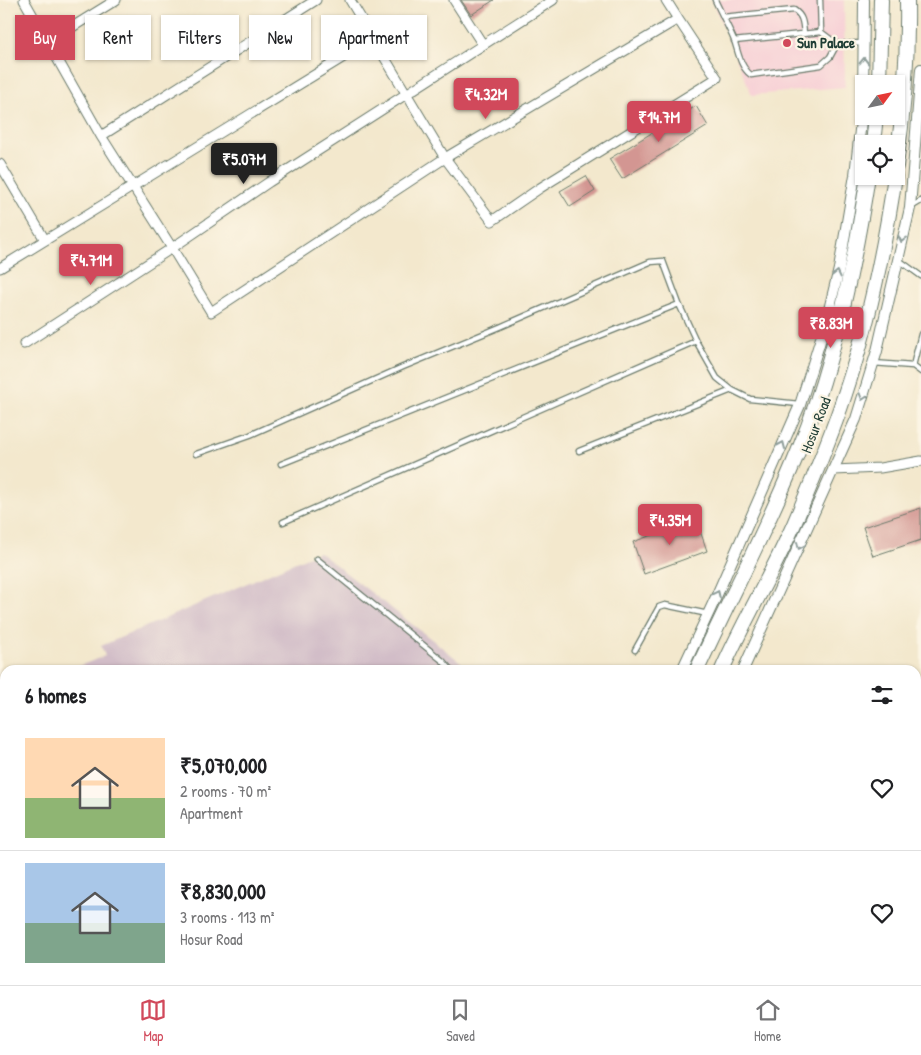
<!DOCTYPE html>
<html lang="en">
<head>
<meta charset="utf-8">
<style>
  :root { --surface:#fff; --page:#f6f6f6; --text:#202124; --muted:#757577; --line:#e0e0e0; --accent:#d1495b }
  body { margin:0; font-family:"Patrick Hand",sans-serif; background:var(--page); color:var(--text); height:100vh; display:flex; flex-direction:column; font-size:19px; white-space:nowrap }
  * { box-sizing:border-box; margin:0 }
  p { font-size:16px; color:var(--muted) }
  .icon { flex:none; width:28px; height:28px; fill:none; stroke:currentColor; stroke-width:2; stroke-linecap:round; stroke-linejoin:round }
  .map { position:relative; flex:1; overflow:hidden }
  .side { position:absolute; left:0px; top:665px; width:921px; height:320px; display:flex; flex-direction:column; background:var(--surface); border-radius:15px 15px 0 0; box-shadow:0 1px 4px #0004 }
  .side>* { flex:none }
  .guide { position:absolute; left:15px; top:15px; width:500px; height:45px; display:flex; gap:10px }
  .needle { width:32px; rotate:57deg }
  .fabs { position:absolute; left:855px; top:75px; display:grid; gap:10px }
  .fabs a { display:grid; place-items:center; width:50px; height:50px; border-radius:0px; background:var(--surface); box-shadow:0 1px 4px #0004; font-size:25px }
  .price { position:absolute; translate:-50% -42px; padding:0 11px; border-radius:5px; background:var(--accent); color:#fff; font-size:16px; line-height:32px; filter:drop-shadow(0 1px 2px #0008) }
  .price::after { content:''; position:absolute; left:50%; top:30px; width:15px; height:11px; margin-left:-8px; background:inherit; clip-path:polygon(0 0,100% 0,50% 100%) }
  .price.current { background:#222; color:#fff }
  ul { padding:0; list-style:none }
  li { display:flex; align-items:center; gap:15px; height:125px; padding:0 25px }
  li+li { border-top:1px solid var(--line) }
  li span { display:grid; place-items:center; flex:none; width:140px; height:100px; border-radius:0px; color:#555 }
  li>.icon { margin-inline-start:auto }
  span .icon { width:60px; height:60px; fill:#fffc; stroke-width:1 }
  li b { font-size:21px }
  h2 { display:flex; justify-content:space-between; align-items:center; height:60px; padding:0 25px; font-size:21px }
  .chip { padding:0 18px; border-radius:0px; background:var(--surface); box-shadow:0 1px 4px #0004; font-size:18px; line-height:45px }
  .chip.current { background:var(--accent); color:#fff }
  .dock { display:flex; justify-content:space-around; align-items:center; height:70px; border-top:1px solid var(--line); background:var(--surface); font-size:14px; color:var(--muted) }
  .dock a { display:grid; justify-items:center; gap:2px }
  .dock .current { color:var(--accent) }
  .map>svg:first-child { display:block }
  .built { fill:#f7cfd5 }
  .industrial { fill:#d2bdc8 }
  .building { fill:#d39692 }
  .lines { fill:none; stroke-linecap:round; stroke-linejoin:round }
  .service-casing { stroke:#69796a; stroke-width:7 }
  .minor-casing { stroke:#69796a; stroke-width:11 }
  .tertiary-casing { stroke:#69796a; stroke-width:12 }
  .trunk-casing { stroke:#69796a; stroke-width:16 }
  .service { stroke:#fff; stroke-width:4.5 }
  .minor { stroke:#fff; stroke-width:9 }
  .tertiary { stroke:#fff; stroke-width:10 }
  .trunk { stroke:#fff; stroke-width:14 }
  .oneway { stroke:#8f9e9a }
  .poi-dot { fill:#d1495b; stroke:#fcf5e5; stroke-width:2 }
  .labels { text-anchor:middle; stroke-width:4.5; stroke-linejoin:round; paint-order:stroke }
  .poi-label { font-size:15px; font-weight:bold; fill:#1f3d34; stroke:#fcf5e5; text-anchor:start }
  .street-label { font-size:15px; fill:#1f3d34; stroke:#fcf5e5 }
</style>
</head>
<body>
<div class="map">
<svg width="921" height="985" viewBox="0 0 921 985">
  <rect width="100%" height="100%" fill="#fcf5e5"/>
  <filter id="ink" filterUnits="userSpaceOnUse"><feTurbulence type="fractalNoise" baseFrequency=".02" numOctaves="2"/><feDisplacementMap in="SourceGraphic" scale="10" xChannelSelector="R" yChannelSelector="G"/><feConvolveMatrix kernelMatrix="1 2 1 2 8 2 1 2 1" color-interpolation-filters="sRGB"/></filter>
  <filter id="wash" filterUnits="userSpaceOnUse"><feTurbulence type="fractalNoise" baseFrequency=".0096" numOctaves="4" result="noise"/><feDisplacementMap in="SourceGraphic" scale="20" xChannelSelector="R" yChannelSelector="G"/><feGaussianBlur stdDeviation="1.12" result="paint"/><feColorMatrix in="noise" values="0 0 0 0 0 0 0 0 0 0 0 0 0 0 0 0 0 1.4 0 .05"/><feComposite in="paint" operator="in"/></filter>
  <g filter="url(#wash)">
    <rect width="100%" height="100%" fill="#f3e8cd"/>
    <path class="built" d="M 712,0 L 844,0 L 845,87 L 752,95 Z"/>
    <path class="industrial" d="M 319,552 L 471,670 L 81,670 L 79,666 L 105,656 L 101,646 Z"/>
    <g id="blocks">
      <path class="building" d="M 461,0 L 494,0 L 471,15 Z
        M 696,106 L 708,126 L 622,179 L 609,159 Z
        M 586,176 L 595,191 L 570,207 L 560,191 Z
        M 921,508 L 921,540 L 873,556 L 863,527 Z
        M 696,519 L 707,551 L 644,574 L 633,542 Z"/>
    </g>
  </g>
  <g filter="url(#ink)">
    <use href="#blocks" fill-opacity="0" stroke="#69796a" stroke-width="1"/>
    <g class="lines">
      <defs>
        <path id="service" d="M 715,0 C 721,13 728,26 734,40 C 738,51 740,67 751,75 L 821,65 L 830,57 L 837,44
          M 820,0 L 821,32
          M 723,17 L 794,10 C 803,16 803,23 804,34
          M 734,41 L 821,32 L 837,44 L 863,43
          M 911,207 L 921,201
          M 899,260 L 921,276
          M 873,363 L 913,366 L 921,372
          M 913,366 L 921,334
          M 579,451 L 732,390
          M 196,454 L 250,435 L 403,367 L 500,327 L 650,262 L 663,261 L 679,304 L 696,341 L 717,378 L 732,390 L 750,399 L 799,404
          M 281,464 L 679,304
          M 283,522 L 696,341
          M 317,559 L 443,661 L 451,670
          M 635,650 L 659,607 L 665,605 L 708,614"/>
        <path id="minor" d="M 24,0 L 101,136 L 172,248 L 269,182 L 553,0
          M 350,0 L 445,158 L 678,19 L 666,0
          M 454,0 L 483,45
          M 48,42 L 116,0
          M 101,136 L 316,0
          M 0,164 L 45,240
          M 0,268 L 373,39
          M 24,344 L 172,248 L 211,312 L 445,158 L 492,221 L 540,188 L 717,78 L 678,19
          M 834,470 L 880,468 L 921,461
          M 916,869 L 921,867"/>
        <path id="tertiary" d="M 682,670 L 716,597 L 800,405 L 826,322 L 839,269 L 855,175 L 863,103 L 864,0
          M 743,670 L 856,419 L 877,351 L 910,208 L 921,69
          M 568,985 L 569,980
          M 625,985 L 626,980"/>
        <path id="trunk" d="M 879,84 L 881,0
          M 873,144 L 876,116
          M 896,166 C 904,111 908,56 907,0
          M 697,670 C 731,596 770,523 800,447 C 834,364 854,265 868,176
          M 722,670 C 744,620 772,574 794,524 C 812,482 830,440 844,397 C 868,326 884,251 895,176
          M 584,985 L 584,980
          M 608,985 L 608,980"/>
      </defs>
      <use href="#service" class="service-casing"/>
      <use href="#minor" class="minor-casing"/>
      <use href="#tertiary" class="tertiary-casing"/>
      <use href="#trunk" class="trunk-casing"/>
      <use href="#service" class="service"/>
      <use href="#minor" class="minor"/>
      <use href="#tertiary" class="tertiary"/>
      <use href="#trunk" class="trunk"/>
    </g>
    <defs><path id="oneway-chevron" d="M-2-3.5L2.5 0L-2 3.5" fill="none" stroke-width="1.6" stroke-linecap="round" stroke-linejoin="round" transform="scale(1.25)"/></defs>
    <g class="oneway">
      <use href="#oneway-chevron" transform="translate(864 61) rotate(-89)"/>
      <use href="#oneway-chevron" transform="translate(902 239) rotate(103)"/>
      <use href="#oneway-chevron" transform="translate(837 274) rotate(-77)"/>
      <use href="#oneway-chevron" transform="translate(863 397) rotate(108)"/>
      <use href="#oneway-chevron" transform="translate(782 445) rotate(-66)"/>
      <use href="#oneway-chevron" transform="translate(800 546) rotate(114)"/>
      <use href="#oneway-chevron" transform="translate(717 594) rotate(-65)"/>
    </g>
  </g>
  <circle class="poi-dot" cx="787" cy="43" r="5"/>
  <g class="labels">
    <g class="poi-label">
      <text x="797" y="48">Sun Palace</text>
    </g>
    <g class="street-label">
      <text transform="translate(816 425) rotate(-69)" y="5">Hosur Road</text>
    </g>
  </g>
</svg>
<div class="fabs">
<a><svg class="needle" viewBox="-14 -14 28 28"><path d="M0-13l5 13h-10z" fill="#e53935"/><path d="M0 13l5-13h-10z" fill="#757577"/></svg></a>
<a><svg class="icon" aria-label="locate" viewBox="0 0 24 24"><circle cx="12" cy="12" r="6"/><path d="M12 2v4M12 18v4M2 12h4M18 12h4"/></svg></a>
</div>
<b class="price" style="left:486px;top:120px">₹4.32M</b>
<b class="price" style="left:659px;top:143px">₹14.7M</b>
<b class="price current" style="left:244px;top:185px">₹5.07M</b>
<b class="price" style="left:91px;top:286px">₹4.71M</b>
<b class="price" style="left:831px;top:349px">₹8.83M</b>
<b class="price" style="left:670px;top:546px">₹4.35M</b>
<div class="guide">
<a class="chip current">Buy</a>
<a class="chip">Rent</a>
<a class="chip">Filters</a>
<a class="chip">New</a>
<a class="chip">Apartment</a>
</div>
<section class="side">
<h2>6 homes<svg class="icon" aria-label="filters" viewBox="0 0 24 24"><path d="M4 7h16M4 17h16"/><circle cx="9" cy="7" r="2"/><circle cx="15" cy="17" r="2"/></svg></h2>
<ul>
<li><span style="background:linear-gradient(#ffd9b3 60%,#8fb573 0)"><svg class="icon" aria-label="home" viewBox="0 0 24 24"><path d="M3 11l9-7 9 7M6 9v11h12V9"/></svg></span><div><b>₹5,070,000</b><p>2 rooms · 70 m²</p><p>Apartment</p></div><svg class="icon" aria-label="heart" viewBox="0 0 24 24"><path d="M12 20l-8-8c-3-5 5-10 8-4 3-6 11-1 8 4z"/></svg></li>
<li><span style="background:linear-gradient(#a9c7e8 60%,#7fa58c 0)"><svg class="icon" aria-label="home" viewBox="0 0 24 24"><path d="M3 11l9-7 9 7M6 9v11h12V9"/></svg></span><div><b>₹8,830,000</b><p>3 rooms · 113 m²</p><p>Hosur Road</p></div><svg class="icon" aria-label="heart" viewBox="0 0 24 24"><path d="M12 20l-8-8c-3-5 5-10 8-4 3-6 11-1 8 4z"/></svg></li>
</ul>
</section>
</div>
<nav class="dock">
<a class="current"><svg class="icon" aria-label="map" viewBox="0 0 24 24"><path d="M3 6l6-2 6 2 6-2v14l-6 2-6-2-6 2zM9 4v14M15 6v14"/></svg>Map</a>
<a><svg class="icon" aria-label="saved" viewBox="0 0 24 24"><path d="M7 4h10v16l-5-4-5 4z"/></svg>Saved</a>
<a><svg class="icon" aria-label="home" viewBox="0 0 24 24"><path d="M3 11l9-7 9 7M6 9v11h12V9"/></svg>Home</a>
</nav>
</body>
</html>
